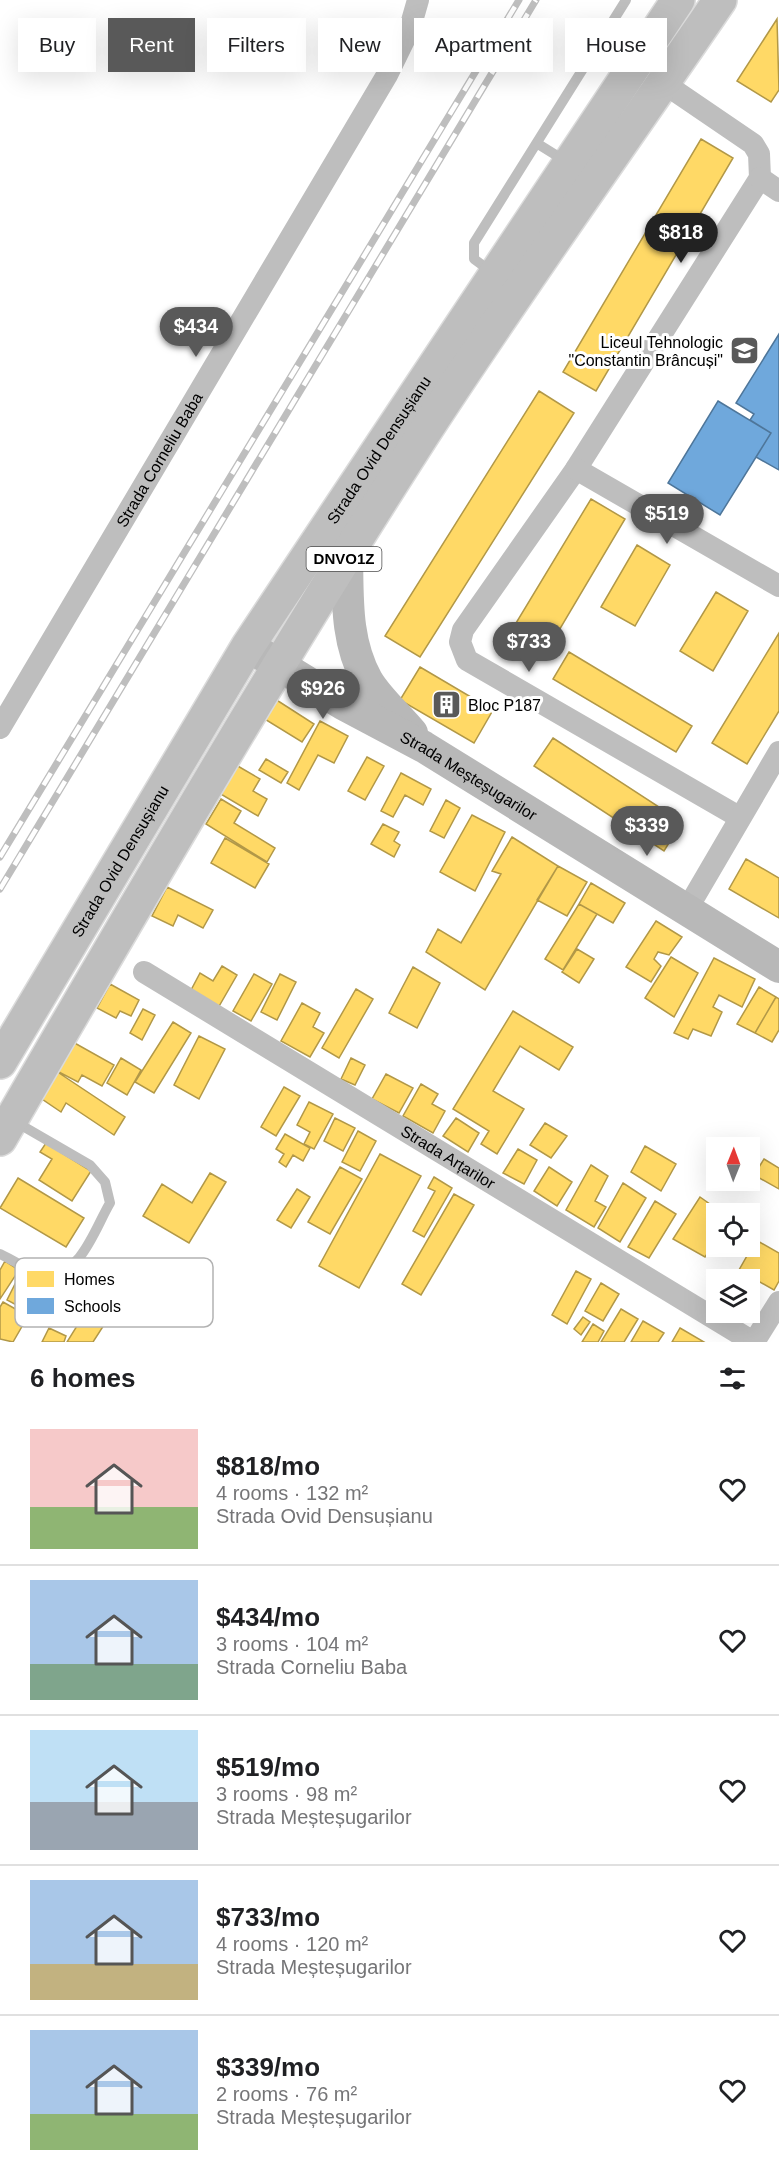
<!DOCTYPE html>
<html lang="en">
<head>
<meta charset="utf-8">
<style>
  :root { --surface:#fff; --page:#f6f6f6; --text:#202124; --muted:#757577; --line:#e0e0e0; --accent:#595959 }
  body { margin:0; font-family:Helvetica,sans-serif; background:var(--page); color:var(--text); height:100vh; display:flex; flex-direction:column; font-size:22px; white-space:nowrap }
  * { box-sizing:border-box; margin:0 }
  p { font-size:20px; color:var(--muted) }
  .icon { flex:none; width:33px; height:33px; fill:none; stroke:currentColor; stroke-width:2; stroke-linecap:round; stroke-linejoin:round }
  .map { position:relative; height:1342px; overflow:hidden }
  .drawer { display:flex; flex-direction:column; background:var(--surface); flex:1 }
  .drawer>* { flex:none }
  .guide { position:absolute; left:18px; top:18px; width:744px; height:54px; display:flex; gap:12px }
  .needle { width:39px; rotate:1deg }
  .fabs { position:absolute; left:706px; top:1137px; display:grid; gap:12px }
  .fabs a { display:grid; place-items:center; width:54px; height:54px; border-radius:0px; background:var(--surface); box-shadow:0 6px 24px #0002; font-size:30px }
  .price { position:absolute; translate:-50% -51px; padding:0 14px; border-radius:21px; background:var(--accent); color:#fff; font-size:20px; line-height:39px; filter:drop-shadow(0 2px 3px #0008) }
  .price::after { content:''; position:absolute; left:50%; top:36px; width:18px; height:14px; margin-left:-9px; background:inherit; clip-path:polygon(0 0,100% 0,50% 100%) }
  .price.selected { background:#222; color:#fff }
  ul { padding:0; list-style:none }
  li { display:flex; align-items:center; gap:18px; height:150px; padding:0 30px }
  li+li { border-top:2px solid var(--line) }
  li span { display:grid; place-items:center; flex:none; width:168px; height:120px; border-radius:0px; color:#555 }
  li>.icon { margin-inline-start:auto }
  span .icon { width:72px; height:72px; fill:#fffc; stroke-width:1 }
  li b { font-size:26px }
  h2 { display:flex; justify-content:space-between; align-items:center; height:72px; padding:0 30px; font-size:26px }
  .chip { padding:0 21px; border-radius:0px; background:var(--surface); box-shadow:0 6px 24px #0002; font-size:21px; line-height:54px }
  .chip.selected { background:var(--accent); color:#fff }
  .map>svg:first-child { display:block }
  .homes { fill:#ffd966; stroke:#b29847; stroke-width:1.5 }
  .schools { fill:#6fa8dc; stroke:#4e769a; stroke-width:1.5 }
  .lines { fill:none; stroke-linecap:round; stroke-linejoin:round }
  .primary-casing { stroke:#dbdbdb; stroke-width:36 }
  .service { stroke:#bebebe; stroke-width:10 }
  .minor { stroke:#bebebe; stroke-width:22 }
  .secondary { stroke:#b8b8b8; stroke-width:32 }
  .primary { stroke:#bebebe; stroke-width:33 }
  .rail-casing { stroke:#bebebe; stroke-width:7 }
  .rail { stroke:#fff; stroke-width:4.5; stroke-dasharray:14; stroke-linecap:butt }
  .labels { text-anchor:middle; stroke-width:6; stroke-linejoin:round; paint-order:stroke }
  .shield { fill:#fff; stroke:#4c4c4c; stroke-width:1.5 }
  .shield-label { font-size:15px; font-weight:bold; fill:#000 }
  .poi-label { font-size:16px; fill:#000; stroke:#fff; text-anchor:end }
  .street-label { font-size:16px; fill:#000; stroke:#fff }
  .key { fill:#fff; stroke:#b2b2b2; stroke-width:1.5 }
  .key-label { font-size:16px; fill:#000 }
</style>
</head>
<body>
<div class="map">
<svg width="779" height="1342" viewBox="0 0 779 1342">
  <rect width="100%" height="100%" fill="#fff"/>
  <path class="homes" d="M 777,19 L 779,90 L 771,102 L 737,81 Z
    M 701,139 L 733,158 L 596,391 L 563,372 Z
    M 539,391 L 574,413 L 420,657 L 385,636 Z
    M 591,499 L 625,519 L 548,649 L 513,628 Z
    M 637,545 L 670,565 L 635,626 L 601,607 Z
    M 716,592 L 748,611 L 713,671 L 680,651 Z
    M 779,633 L 779,711 L 747,764 L 712,743 Z
    M 569,652 L 692,726 L 676,752 L 553,679 Z
    M 420,667 L 493,710 L 474,743 L 400,700 Z
    M 275,699 L 314,724 L 302,742 L 263,718 Z
    M 320,721 L 348,736 L 334,763 L 318,755 L 299,790 L 287,783 Z
    M 553,738 L 682,822 L 664,851 L 534,766 Z
    M 367,757 L 384,766 L 365,800 L 348,791 Z
    M 266,759 L 288,772 L 281,783 L 259,770 Z
    M 236,765 L 260,779 L 253,791 L 267,799 L 258,816 L 219,793 Z
    M 401,773 L 431,789 L 423,805 L 405,795 L 393,817 L 381,811 Z
    M 221,799 L 241,811 L 234,823 L 275,848 L 267,862 L 206,824 Z
    M 446,800 L 460,808 L 444,838 L 430,831 Z
    M 472,815 L 505,832 L 475,891 L 440,872 Z
    M 383,824 L 399,832 L 394,841 L 400,845 L 394,857 L 371,844 Z
    M 512,837 L 558,866 L 485,990 L 426,952 L 438,929 L 461,943 L 501,874 L 492,871 Z
    M 225,838 L 269,864 L 255,888 L 211,863 Z
    M 746,859 L 779,878 L 779,918 L 729,889 Z
    M 558,866 L 587,882 L 567,916 L 537,900 Z
    M 591,883 L 625,903 L 613,923 L 579,904 Z
    M 167,887 L 213,910 L 203,928 L 178,915 L 173,926 L 152,916 Z
    M 579,904 L 597,914 L 563,970 L 545,959 Z
    M 656,921 L 682,937 L 669,955 L 658,952 L 654,959 L 661,966 L 651,982 L 626,967 Z
    M 577,949 L 594,959 L 579,983 L 562,972 Z
    M 671,957 L 698,973 L 674,1017 L 645,998 Z
    M 714,958 L 755,979 L 742,1007 L 719,995 L 713,1007 L 722,1012 L 711,1036 L 693,1029 L 688,1039 L 674,1033 Z
    M 222,966 L 237,975 L 218,1008 L 190,992 L 200,973 L 213,981 Z
    M 413,967 L 440,983 L 417,1028 L 389,1013 Z
    M 254,974 L 272,984 L 251,1021 L 233,1011 Z
    M 280,974 L 296,982 L 277,1020 L 261,1012 Z
    M 110,984 L 139,1000 L 131,1016 L 120,1011 L 116,1018 L 97,1008 Z
    M 759,987 L 776,997 L 755,1033 L 737,1024 Z
    M 356,989 L 373,999 L 339,1058 L 322,1048 Z
    M 776,997 L 779,999 L 779,1030 L 772,1042 L 755,1033 Z
    M 302,1003 L 320,1013 L 313,1027 L 324,1033 L 310,1057 L 281,1041 Z
    M 143,1009 L 155,1015 L 142,1040 L 130,1033 Z
    M 513,1011 L 573,1047 L 559,1070 L 520,1046 L 493,1091 L 524,1109 L 497,1154 L 481,1144 L 489,1131 L 453,1109 Z
    M 173,1022 L 191,1033 L 154,1093 L 135,1082 Z
    M 199,1036 L 225,1049 L 199,1099 L 174,1085 Z
    M 71,1041 L 114,1065 L 102,1086 L 82,1075 L 78,1082 L 55,1070 Z
    M 121,1058 L 141,1070 L 127,1095 L 107,1083 Z
    M 351,1058 L 365,1065 L 355,1085 L 341,1079 Z
    M 56,1071 L 125,1117 L 114,1135 L 66,1103 L 61,1112 L 39,1097 Z
    M 386,1074 L 413,1088 L 399,1113 L 372,1099 Z
    M 421,1084 L 438,1094 L 432,1104 L 445,1111 L 433,1133 L 403,1116 Z
    M 284,1087 L 300,1096 L 276,1136 L 261,1127 Z
    M 309,1102 L 333,1114 L 314,1149 L 304,1144 L 310,1132 L 297,1125 Z
    M 335,1118 L 355,1128 L 343,1151 L 324,1141 Z
    M 456,1118 L 479,1133 L 468,1152 L 443,1136 Z
    M 545,1123 L 567,1136 L 551,1158 L 530,1145 Z
    M 358,1131 L 376,1141 L 360,1171 L 342,1162 Z
    M 285,1134 L 310,1148 L 303,1161 L 293,1155 L 286,1167 L 279,1162 L 284,1154 L 276,1149 Z
    M 46,1143 L 91,1171 L 72,1201 L 39,1180 L 52,1159 L 40,1152 Z
    M 645,1146 L 676,1164 L 661,1191 L 631,1172 Z
    M 518,1149 L 537,1160 L 524,1184 L 503,1173 Z
    M 380,1154 L 421,1176 L 359,1288 L 319,1266 Z
    M 764,1159 L 779,1168 L 779,1189 L 754,1175 Z
    M 591,1165 L 608,1176 L 595,1201 L 606,1207 L 594,1227 L 566,1210 Z
    M 340,1167 L 362,1179 L 330,1234 L 308,1222 Z
    M 549,1167 L 572,1182 L 557,1206 L 534,1191 Z
    M 210,1173 L 226,1182 L 189,1243 L 143,1216 L 162,1184 L 192,1203 Z
    M 434,1177 L 452,1188 L 424,1237 L 413,1231 L 435,1191 L 428,1188 Z
    M 18,1178 L 84,1218 L 66,1247 L 0,1208 Z
    M 623,1183 L 646,1198 L 620,1242 L 598,1228 Z
    M 297,1189 L 310,1197 L 291,1228 L 277,1220 Z
    M 454,1194 L 474,1205 L 421,1295 L 402,1284 Z
    M 700,1197 L 724,1214 L 717,1214 L 717,1239 L 705,1257 L 673,1239 Z
    M 655,1201 L 676,1214 L 649,1258 L 628,1247 Z
    M 756,1240 L 779,1253 L 779,1281 L 774,1290 L 739,1270 Z
    M 5,1261 L 19,1270 L 0,1299 L 0,1270 Z
    M 576,1271 L 591,1279 L 567,1324 L 552,1315 Z
    M 16,1282 L 31,1290 L 22,1308 L 7,1300 Z
    M 601,1283 L 619,1294 L 603,1321 L 585,1311 Z
    M 3,1302 L 28,1316 L 13,1342 L 0,1339 L 0,1307 Z
    M 621,1309 L 638,1319 L 624,1342 L 601,1342 Z
    M 85,1313 L 104,1325 L 93,1342 L 67,1342 Z
    M 583,1317 L 590,1322 L 581,1335 L 574,1329 Z
    M 643,1321 L 664,1333 L 658,1342 L 631,1342 Z
    M 593,1324 L 604,1331 L 598,1342 L 582,1342 Z
    M 49,1328 L 66,1336 L 64,1342 L 42,1342 Z
    M 680,1328 L 704,1342 L 672,1342 Z"/>
  <path class="schools" d="M 779,334 L 779,470 L 756,457 L 771,433 L 750,420 L 754,414 L 736,403 Z
    M 718,401 L 771,433 L 720,515 L 668,483 Z"/>
  <g class="lines">
    <defs>
      <g id="primary">
        <path id="s4" d="M 0,1062 L 248,646 L 678,0"/>
        <path d="M 0,1139 C 137,903 274,666 422,436 C 518,288 621,145 720,0"/>
      </g>
    </defs>
    <use href="#primary" class="primary-casing"/>
    <path class="service" d="M 605,34 L 637,56
      M 538,144 L 567,162
      M 493,273 L 474,259 L 474,243 L 626,0
      M 0,1254 C 15,1261 31,1273 48,1274 C 81,1276 96,1226 110,1203 L 105,1182 L 90,1165 L 14,1121"/>
    <g class="minor">
      <path d="M 662,82 L 753,144 L 759,154 L 760,178 L 576,469 L 463,630 L 460,642 L 467,660 L 739,817"/>
      <path d="M 760,178 L 779,191"/>
      <path d="M 576,469 L 779,586"/>
      <path id="s1" d="M 0,728 L 387,75 L 410,28 L 418,0"/>
      <path d="M 686,911 L 779,752"/>
      <path id="s2" d="M 144,972 L 753,1342"/>
      <path d="M 754,1342 L 779,1302"/>
    </g>
    <g class="secondary">
      <path d="M 347,553 C 348,597 345,640 367,680 C 378,699 398,716 412,733"/>
      <path id="s3" d="M 248,646 L 343,704 L 424,747 L 779,967"/>
    </g>
    <use href="#primary" class="primary"/>
    <defs>
      <path id="rail" d="M 0,857 L 519,0
        M 0,889 L 536,0"/>
    </defs>
    <use href="#rail" class="rail-casing"/>
    <use href="#rail" class="rail"/>
  </g>
  <defs>
    <symbol id="school-square" viewBox="-11 -11 22 22"><rect x="-9" y="-9" width="18" height="18" rx="4" fill="#595959" stroke="#fff"/><path d="M0-5L7-2L0 1L-7-2ZM-4 1L0 2.5L4 1V4Q0 6-4 4Z" fill="#fff"/></symbol>
    <symbol id="building-square" viewBox="-11 -11 22 22"><rect x="-9" y="-9" width="18" height="18" rx="4" fill="#595959" stroke="#fff"/><path d="M-4-6H4V6H1V3H-1V6H-4ZM-2.5-4.3h1.7v1.8h-1.7ZM.8-4.3h1.7v1.8H.8ZM-2.5-1h1.7V.8h-1.7ZM.8-1h1.7V.8H.8Z" fill="#fff"/></symbol>
  </defs>
  <g fill-rule="evenodd">
    <use href="#school-square" x="728" y="334" width="33" height="33"/>
    <use href="#building-square" x="430" y="688" width="33" height="33"/>
  </g>
  <g class="labels">
    <rect class="shield" x="306.5" y="547" width="75" height="24" rx="4.5"/>
    <g class="shield-label">
      <text x="344" y="564">DNVO1Z</text>
    </g>
    <g class="poi-label">
      <text x="723" y="348">Liceul Tehnologic<tspan x="723" dy="18">"Constantin Brâncuși"</tspan></text>
      <text x="468" y="711" text-anchor="start">Bloc P187</text>
    </g>
    <g class="street-label">
      <text dy="6" stroke="none"><textPath href="#s4" startOffset="720">Strada Ovid Densușianu</textPath></text>
      <text dy="6" stroke="none"><textPath href="#s1" startOffset="312">Strada Corneliu Baba</textPath></text>
      <text dy="6" stroke="none"><textPath href="#s3" startOffset="256">Strada Meșteșugarilor</textPath></text>
      <text dy="6" stroke="none"><textPath href="#s4" startOffset="234">Strada Ovid Densușianu</textPath></text>
      <text dy="6" stroke="none"><textPath href="#s2" startOffset="356">Strada Arțarilor</textPath></text>
    </g>
  </g>
  <rect x="15" y="1258" width="198" height="69" rx="9" class="key"/>
  <rect x="27" y="1271" width="27" height="16" fill="#ffd966"/>
  <rect x="27" y="1298" width="27" height="16" fill="#6fa8dc"/>
  <g class="key-label">
    <text x="64" y="1285">Homes</text>
    <text x="64" y="1312">Schools</text>
  </g>
</svg>
<div class="fabs">
<a><svg class="needle" viewBox="-14 -14 28 28"><path d="M0-13l5 13h-10z" fill="#e53935"/><path d="M0 13l5-13h-10z" fill="#757577"/></svg></a>
<a><svg class="icon" aria-label="locate" viewBox="0 0 24 24"><circle cx="12" cy="12" r="6"/><path d="M12 2v4M12 18v4M2 12h4M18 12h4"/></svg></a>
<a><svg class="icon" aria-label="layers" viewBox="0 0 24 24"><path d="M12 4l9 5-9 5-9-5zM3 14l9 5 9-5"/></svg></a>
</div>
<b class="price selected" style="left:681px;top:264px">$818</b>
<b class="price" style="left:196px;top:358px">$434</b>
<b class="price" style="left:667px;top:545px">$519</b>
<b class="price" style="left:529px;top:673px">$733</b>
<b class="price" style="left:323px;top:720px">$926</b>
<b class="price" style="left:647px;top:857px">$339</b>
<div class="guide">
<a class="chip">Buy</a>
<a class="chip selected">Rent</a>
<a class="chip">Filters</a>
<a class="chip">New</a>
<a class="chip">Apartment</a>
<a class="chip">House</a>
</div>
</div>
<section class="drawer">
<h2>6 homes<svg class="icon" aria-label="filters" viewBox="0 0 24 24"><path d="M4 7h16M4 17h16"/><circle cx="9" cy="7" r="2"/><circle cx="15" cy="17" r="2"/></svg></h2>
<ul>
<li><span style="background:linear-gradient(#f6c9c9 65%,#8fb573 0)"><svg class="icon" aria-label="home" viewBox="0 0 24 24"><path d="M3 11l9-7 9 7M6 9v11h12V9"/></svg></span><div><b>$818/mo</b><p>4 rooms · 132 m²</p><p>Strada Ovid Densușianu</p></div><svg class="icon" aria-label="heart" viewBox="0 0 24 24"><path d="M12 20l-8-8c-3-5 5-10 8-4 3-6 11-1 8 4z"/></svg></li>
<li><span style="background:linear-gradient(#a9c7e8 70%,#7fa58c 0)"><svg class="icon" aria-label="home" viewBox="0 0 24 24"><path d="M3 11l9-7 9 7M6 9v11h12V9"/></svg></span><div><b>$434/mo</b><p>3 rooms · 104 m²</p><p>Strada Corneliu Baba</p></div><svg class="icon" aria-label="heart" viewBox="0 0 24 24"><path d="M12 20l-8-8c-3-5 5-10 8-4 3-6 11-1 8 4z"/></svg></li>
<li><span style="background:linear-gradient(#bfe0f5 60%,#9aa5b1 0)"><svg class="icon" aria-label="home" viewBox="0 0 24 24"><path d="M3 11l9-7 9 7M6 9v11h12V9"/></svg></span><div><b>$519/mo</b><p>3 rooms · 98 m²</p><p>Strada Meșteșugarilor</p></div><svg class="icon" aria-label="heart" viewBox="0 0 24 24"><path d="M12 20l-8-8c-3-5 5-10 8-4 3-6 11-1 8 4z"/></svg></li>
<li><span style="background:linear-gradient(#a9c7e8 70%,#c2b280 0)"><svg class="icon" aria-label="home" viewBox="0 0 24 24"><path d="M3 11l9-7 9 7M6 9v11h12V9"/></svg></span><div><b>$733/mo</b><p>4 rooms · 120 m²</p><p>Strada Meșteșugarilor</p></div><svg class="icon" aria-label="heart" viewBox="0 0 24 24"><path d="M12 20l-8-8c-3-5 5-10 8-4 3-6 11-1 8 4z"/></svg></li>
<li><span style="background:linear-gradient(#a9c7e8 70%,#8fb573 0)"><svg class="icon" aria-label="home" viewBox="0 0 24 24"><path d="M3 11l9-7 9 7M6 9v11h12V9"/></svg></span><div><b>$339/mo</b><p>2 rooms · 76 m²</p><p>Strada Meșteșugarilor</p></div><svg class="icon" aria-label="heart" viewBox="0 0 24 24"><path d="M12 20l-8-8c-3-5 5-10 8-4 3-6 11-1 8 4z"/></svg></li>
</ul>
</section>
</body>
</html>
